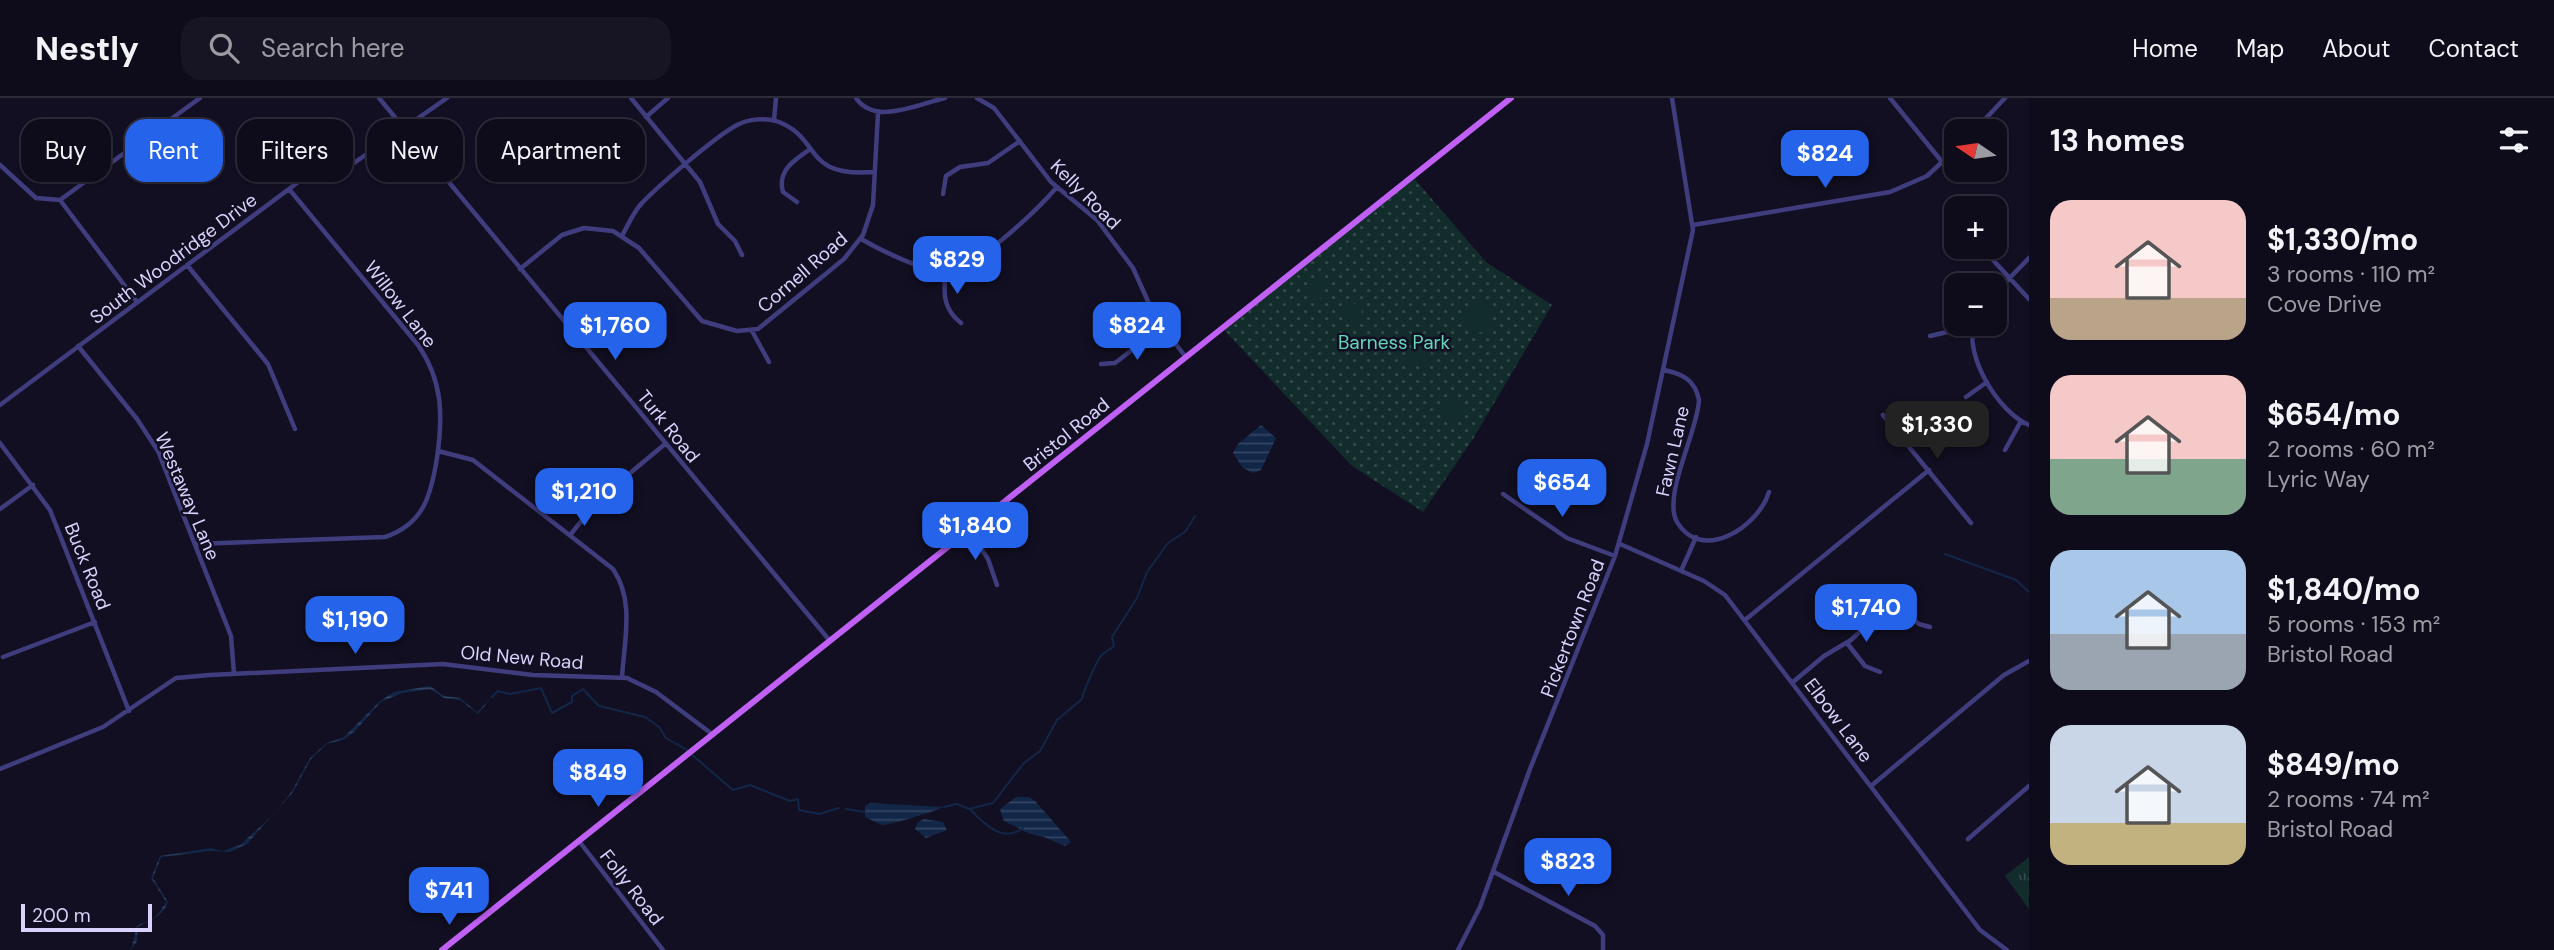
<!DOCTYPE html>
<html lang="en">
<head>
<meta charset="utf-8">
<style>
  :root { --surface:#0e0b1a; --page:#171423; --text:#f1f3f6; --muted:#9b9ba2; --line:#2e2b39; --accent:#2563eb }
  body { margin:0; font-family:"DM Sans",sans-serif; background:var(--page); color:var(--text); height:100vh; display:flex; flex-direction:column; font-size:26px; white-space:nowrap }
  * { box-sizing:border-box; margin:0 }
  p { font-size:23px; color:var(--muted) }
  .icon { flex:none; width:38px; height:38px; fill:none; stroke:currentColor; stroke-width:2; stroke-linecap:round; stroke-linejoin:round }
  .map { position:relative; flex:1; overflow:hidden }
  .side { display:flex; flex-direction:column; background:var(--surface); width:525px }
  .side>* { flex:none }
  .top-card { position:absolute; left:21px; top:21px; width:665px; height:63px; display:flex; gap:14px }
  .needle { width:46px; rotate:283deg }
  .fabs { position:absolute; left:1944px; top:21px; display:grid; gap:14px }
  .fabs a { display:grid; place-items:center; width:63px; height:63px; border-radius:14px; background:var(--surface); box-shadow:0 2px 5px #0004,0 0 0 2px var(--line); font-size:35px }
  .scale { position:absolute; left:21px; bottom:18px; width:131px; box-sizing:border-box; padding-left:7px; border:4px solid #d8d2fc; border-top:0; font-size:19px; line-height:24px; white-space:nowrap; color:#d8d2fc; -webkit-text-stroke:5px #120f22; paint-order:stroke }
  .price { position:absolute; translate:-50% -60px; padding:0 16px; border-radius:14px; background:var(--accent); color:#fff; font-size:23px; line-height:46px; filter:drop-shadow(0 2px 4px #0008) }
  .price::after { content:''; position:absolute; left:50%; top:42px; width:21px; height:16px; margin-left:-10px; background:inherit; clip-path:polygon(0 0,100% 0,50% 100%) }
  .price.active { background:#222; color:#fff }
  ul { padding:0; list-style:none }
  li { display:flex; align-items:center; gap:21px; height:175px; padding:0 21px }
  li span { display:grid; place-items:center; flex:none; width:196px; height:140px; border-radius:21px; color:#555 }
  li>.icon { margin-inline-start:auto }
  span .icon { width:84px; height:84px; fill:#fffc; stroke-width:1 }
  li b { font-size:30px }
  h2 { display:flex; justify-content:space-between; align-items:center; height:84px; padding:0 21px; font-size:30px }
  .tag { padding:0 24px; border-radius:21px; background:var(--surface); box-shadow:0 2px 5px #0004,0 0 0 2px var(--line); font-size:24px; line-height:63px }
  .tag.active { background:var(--accent); color:#fff }
  header { display:flex; align-items:center; gap:42px; box-sizing:border-box; height:98px; padding:0 35px; background:var(--surface); border-bottom:2px solid var(--line) }
  header strong { font-size:33px }
  nav { display:flex; gap:38px; margin-inline-start:auto; font-size:24px }
  .search { width:490px; height:63px; background:var(--page); display:flex; align-items:center; gap:18px; box-sizing:border-box; padding:0 24px; border-radius:21px; color:var(--muted); font-size:26px }
  main { display:flex; flex:1; min-height:0 }
  .map>svg:first-child { display:block }
  .grass { fill:url(#grass-tufts) }
  .park { fill:url(#park-dots) }
  .pitch { fill:#122b2b }
  .water { fill:url(#water-rules) }
  .lines { fill:none; stroke-linecap:round; stroke-linejoin:round }
  .stream { stroke:#122748; stroke-width:2 }
  .minor { stroke:#403d7e; stroke-width:4.5 }
  .major { stroke:#c060f5; stroke-width:6 }
  .labels { text-anchor:middle; stroke-width:5; stroke-linejoin:round; paint-order:stroke }
  .street-label { font-size:19px; fill:#d8d2fc; stroke:#120f22 }
  .park-label { font-size:19px; fill:#63d8bc; stroke:#120f22 }
</style>
</head>
<body>
<header>
<strong>Nestly</strong>
<div class="search"><svg class="icon" aria-label="search" viewBox="0 0 24 24"><circle cx="10" cy="10" r="6"/><path d="M15 15l6 6"/></svg>Search here</div>
<nav><a>Home</a><a>Map</a><a>About</a><a>Contact</a></nav>
</header>
<main>
<div class="map">
<svg width="2029" height="852" viewBox="0 0 2029 852">
  <defs>
    <pattern id="grass-tufts" width="24" height="20" patternUnits="userSpaceOnUse" patternTransform="scale(1.75)"><rect width="24" height="20" fill="#122b2b"/><path d="M3 7l-1-3M5 7V3M7 7l1-3M15 17l-1-3M17 17v-4M19 17l1-3" fill="none" stroke="#34494b"/></pattern>
    <pattern id="park-dots" width="8" height="8" patternUnits="userSpaceOnUse" patternTransform="scale(1.75)"><rect width="8" height="8" fill="#122b2b"/><path d="M2 2h.1M6 6h.1" fill="none" stroke="#34494b" stroke-width="1.8" stroke-linecap="round"/></pattern>
    <pattern id="water-rules" width="6" height="5" patternUnits="userSpaceOnUse" patternTransform="scale(1.75)"><rect width="6" height="5" fill="#122748"/><path d="M0 2.5h6" fill="none" stroke="#344563"/></pattern>
  </defs>
  <rect width="100%" height="100%" fill="#120f22"/>
  <path class="grass" d="M 2029,759 L 2029,811 L 2005,778 Z"/>
  <path class="park" d="M 1413,79 L 1486,164 L 1552,207 L 1473,341 L 1423,414 L 1352,368 L 1222,230 Z"/>
  <path class="pitch" d="M 1316,181 L 1323,186 L 1325,194 L 1319,202 L 1312,204 L 1301,191 Z
    M 1479,200 C 1491,205 1495,215 1491,227 L 1480,235 L 1459,219 Z
    M 1350,204 L 1362,209 L 1361,222 L 1343,223 L 1346,206 Z
    M 1421,247 L 1430,252 L 1432,259 L 1424,271 L 1406,262 L 1406,256 Z
    M 1453,300 L 1464,308 L 1464,314 L 1457,323 L 1440,315 Z"/>
  <path class="water" d="M 1261,327 L 1276,340 L 1261,372 L 1253,375 L 1243,370 L 1233,355 L 1238,346 Z
    M 430,588 L 444,598 L 460,600 L 477,614 L 491,600 L 478,616 L 460,602 L 444,600 L 430,591 L 402,595 L 381,604 L 355,633 L 345,641 L 327,646 L 311,661 L 293,694 L 247,746 L 230,754 L 210,753 L 161,759 L 153,780 L 168,804 C 162,820 151,821 138,829 L 137,843 L 131,852 L 137,828 L 156,819 L 166,804 L 151,780 L 160,758 L 211,750 L 223,753 L 240,747 L 273,717 L 292,693 L 310,660 L 327,645 L 344,639 L 380,603 L 394,594 Z
    M 1016,699 L 1029,699 L 1035,703 L 1071,744 L 1065,748 L 1044,739 L 1030,736 L 1004,723 L 1000,711 Z
    M 870,705 L 943,709 C 934,714 893,726 882,727 L 865,719 L 865,708 Z
    M 924,721 L 943,724 L 947,732 L 926,740 L 915,731 L 918,724 Z"/>
  <g class="lines">
    <path class="stream" d="M 1945,456 L 2016,482 L 2029,494
      M 492,599 L 498,593 L 510,596 L 541,590 L 552,615 L 572,604 L 572,598 L 583,591 L 599,608 L 645,619 L 659,629 L 666,640 L 687,652
      M 691,656 L 733,692 L 750,687 L 790,703 L 798,701 L 799,712 L 819,716 L 839,710
      M 944,709 L 957,706 L 969,711 L 993,705 L 1024,665 L 1040,653 L 1057,622 L 1082,601 C 1083,594 1096,565 1100,559 C 1103,554 1110,552 1114,548 L 1112,539 L 1137,500 L 1147,474 L 1168,445 L 1185,434 L 1195,418
      M 846,711 L 865,714
      M 970,711 C 983,725 1003,746 1023,730"/>
    <path class="minor" d="M 379,0 L 830,543
      M 631,0 L 700,84 L 718,126 L 735,143 L 742,157
      M 856,0 C 875,28 918,6 945,0
      M 977,0 L 994,10 L 1051,84 L 1097,122 L 1133,170 L 1155,219 L 1185,258
      M 1890,0 L 1943,65
      M 646,19 L 668,0
      M 774,22 L 776,0
      M 1974,33 L 2005,0
      M 0,67 L 36,100 L 60,102 L 200,0
      M 943,96 L 946,78 L 960,69 L 988,65 L 1020,43
      M 60,102 L 137,204
      M 797,104 L 783,94 C 777,73 794,62 809,52
      M 1693,127 L 1890,94 L 1927,78 L 1956,51
      M 622,138 C 628,127 633,115 641,106 C 658,88 716,38 737,27 C 748,21 767,19 779,24 C 822,41 802,79 873,74
      M 861,141 C 880,152 925,174 946,174 C 973,174 1039,110 1057,89
      M 1981,149 L 2029,201
      M 187,167 L 268,266 L 295,331
      M 520,171 L 562,137 L 584,130 L 613,133 L 639,150 L 702,223 L 737,233 L 758,231 L 844,161 L 863,137 L 873,107 L 878,15
      M 946,174 C 943,195 943,211 961,225
      M 1995,195 L 2029,160
      M 1974,226 C 1964,258 1999,315 2029,327
      M 752,233 L 769,264
      M 1930,238 L 1947,234 L 1971,235
      M 78,248 L 137,321 L 158,353 L 231,538 L 234,576
      M 1101,266 L 1115,265 L 1162,229
      M 1664,272 C 1683,276 1695,282 1699,302 C 1698,333 1662,398 1677,424 C 1702,466 1759,428 1769,394
      M 1966,299 L 1987,284
      M 0,307 L 301,82 L 344,72 L 447,0
      M 1883,317 L 1971,425
      M 0,345 L 50,412 L 129,613
      M 2005,352 L 2021,323
      M 438,353 L 473,362 L 613,471 C 635,503 624,543 622,580
      M 1503,396 L 1567,440 L 1615,458
      M 0,411 L 33,387
      M 969,433 L 988,461 L 997,487
      M 571,436 L 599,401 L 665,346
      M 195,446 L 385,439 C 424,426 431,397 437,360 C 443,318 443,283 418,247 L 289,91
      M 1620,446 L 1704,483 L 1725,497 L 1980,832 L 2007,852
      M 1681,473 L 1696,439
      M 1745,522 L 1929,372
      M 1847,545 L 1865,568 L 1880,574
      M 3,559 L 95,524
      M 1793,584 L 1824,558 L 1851,542 L 1884,511 L 1900,511 L 1919,526 L 1930,529
      M 0,671 L 103,629 L 176,580 L 210,577 L 443,566 L 533,577 L 627,580 L 656,594 L 712,636
      M 1871,688 L 2004,577 L 2029,563
      M 1968,741 L 2029,688
      M 579,743 L 663,852
      M 1494,774 L 1595,828 L 1603,837 L 1603,852
      M 1458,852 L 1480,809 L 1530,671 L 1615,458 L 1647,346 L 1693,132 L 1672,0"/>
    <path class="major" d="M 442,852 L 1511,0"/>
  </g>
  <g class="labels">
    <g class="street-label">
      <text transform="translate(1086 96) rotate(45)" y="7">Kelly Road</text>
      <text transform="translate(173 160) rotate(-37)" y="7">South Woodridge Drive</text>
      <text transform="translate(802 174) rotate(-41)" y="7">Cornell Road</text>
      <text transform="translate(401 206) rotate(52)" y="7">Willow Lane</text>
      <text transform="translate(669 328) rotate(51)" y="7">Turk Road</text>
      <text transform="translate(1066 336) rotate(-39)" y="7">Bristol Road</text>
      <text transform="translate(1672 353) rotate(-77)" y="7">Fawn Lane</text>
      <text transform="translate(188 398) rotate(67)" y="7">Westaway Lane</text>
      <text transform="translate(88 468) rotate(68)" y="7">Buck Road</text>
      <text transform="translate(1572 530) rotate(-69)" y="7">Pickertown Road</text>
      <text transform="translate(522 559) rotate(5)" y="7">Old New Road</text>
      <text transform="translate(1839 622) rotate(53)" y="7">Elbow Lane</text>
      <text transform="translate(632 789) rotate(52)" y="7">Folly Road</text>
    </g>
    <g class="park-label">
      <text x="1394" y="251">Barness Park</text>
    </g>
  </g>
</svg>
<div class="fabs">
<a><svg class="needle" viewBox="-14 -14 28 28"><path d="M0-13l5 13h-10z" fill="#e53935"/><path d="M0 13l5-13h-10z" fill="#9b9ba2"/></svg></a>
<a>+</a>
<a>−</a>
</div>
<div class="scale">200 m</div>
<b class="price" style="left:1825px;top:92px">$824</b>
<b class="price" style="left:957px;top:198px">$829</b>
<b class="price" style="left:615px;top:264px">$1,760</b>
<b class="price" style="left:1137px;top:264px">$824</b>
<b class="price active" style="left:1937px;top:363px">$1,330</b>
<b class="price" style="left:1562px;top:421px">$654</b>
<b class="price" style="left:584px;top:430px">$1,210</b>
<b class="price" style="left:975px;top:464px">$1,840</b>
<b class="price" style="left:1866px;top:546px">$1,740</b>
<b class="price" style="left:355px;top:558px">$1,190</b>
<b class="price" style="left:598px;top:711px">$849</b>
<b class="price" style="left:1568px;top:800px">$823</b>
<b class="price" style="left:449px;top:829px">$741</b>
<div class="top-card">
<a class="tag">Buy</a>
<a class="tag active">Rent</a>
<a class="tag">Filters</a>
<a class="tag">New</a>
<a class="tag">Apartment</a>
</div>
</div>
<section class="side">
<h2>13 homes<svg class="icon" aria-label="filters" viewBox="0 0 24 24"><path d="M4 7h16M4 17h16"/><circle cx="9" cy="7" r="2"/><circle cx="15" cy="17" r="2"/></svg></h2>
<ul>
<li><span style="background:linear-gradient(#f6c9c9 70%,#b9a48a 0)"><svg class="icon" aria-label="home" viewBox="0 0 24 24"><path d="M3 11l9-7 9 7M6 9v11h12V9"/></svg></span><div><b>$1,330/mo</b><p>3 rooms · 110 m²</p><p>Cove Drive</p></div></li>
<li><span style="background:linear-gradient(#f6c9c9 60%,#7fa58c 0)"><svg class="icon" aria-label="home" viewBox="0 0 24 24"><path d="M3 11l9-7 9 7M6 9v11h12V9"/></svg></span><div><b>$654/mo</b><p>2 rooms · 60 m²</p><p>Lyric Way</p></div></li>
<li><span style="background:linear-gradient(#a9c7e8 60%,#9aa5b1 0)"><svg class="icon" aria-label="home" viewBox="0 0 24 24"><path d="M3 11l9-7 9 7M6 9v11h12V9"/></svg></span><div><b>$1,840/mo</b><p>5 rooms · 153 m²</p><p>Bristol Road</p></div></li>
<li><span style="background:linear-gradient(#c9d6e8 70%,#c2b280 0)"><svg class="icon" aria-label="home" viewBox="0 0 24 24"><path d="M3 11l9-7 9 7M6 9v11h12V9"/></svg></span><div><b>$849/mo</b><p>2 rooms · 74 m²</p><p>Bristol Road</p></div></li>
</ul>
</section>
</main>
</body>
</html>
